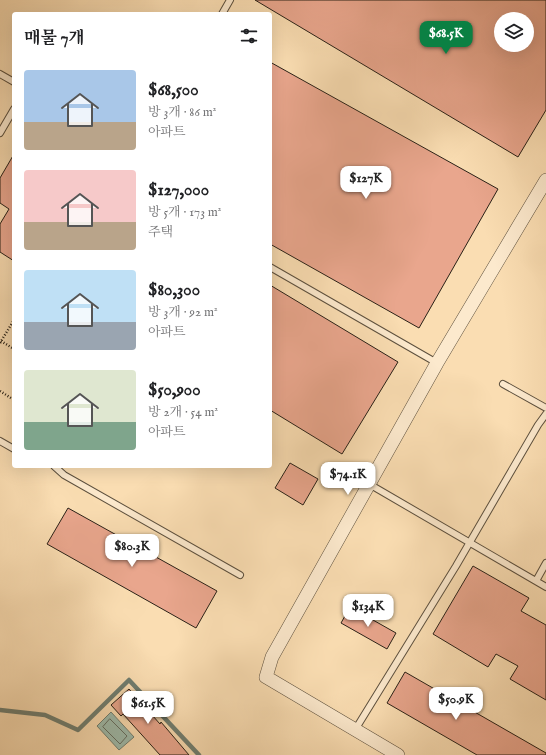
<!DOCTYPE html>
<html lang="ko">
<head>
<meta charset="utf-8">
<style>
  :root { --surface:#fff; --page:#f6f6f6; --text:#202124; --muted:#757577; --accent:#0b8043 }
  body { margin:0; font-family:"IM FELL English","Noto Serif KR",serif; background:var(--page); color:var(--text); height:100vh; display:flex; flex-direction:column; font-size:15px; white-space:nowrap }
  * { box-sizing:border-box; margin:0 }
  p { font-size:13px; color:var(--muted) }
  .icon { flex:none; width:22px; height:22px; fill:none; stroke:currentColor; stroke-width:2; stroke-linecap:round; stroke-linejoin:round }
  .map { position:relative; flex:1; overflow:hidden }
  .sheet { position:absolute; left:12px; top:12px; width:260px; height:456px; display:flex; flex-direction:column; background:var(--surface); border-radius:4px; box-shadow:0 4px 16px #0002 }
  .sheet>* { flex:none }
  .controls { position:absolute; left:494px; top:12px; display:grid; gap:8px }
  .controls a { display:grid; place-items:center; width:40px; height:40px; border-radius:50%; background:var(--surface); box-shadow:0 4px 16px #0002; font-size:20px }
  .price { position:absolute; translate:-50% -34px; padding:0 9px; border-radius:8px; background:#fff; color:#222; font-size:13px; line-height:26px; filter:drop-shadow(0 1px 2px #0008) }
  .price::after { content:''; position:absolute; left:50%; top:24px; width:12px; height:9px; margin-left:-6px; background:inherit; clip-path:polygon(0 0,100% 0,50% 100%) }
  .price.selected { background:var(--accent); color:#fff }
  ul { padding:0; list-style:none }
  li { display:flex; align-items:center; gap:12px; height:100px; padding:0 12px }
  li span { display:grid; place-items:center; flex:none; width:112px; height:80px; border-radius:4px; color:#555 }
  li>.icon { margin-inline-start:auto }
  span .icon { width:48px; height:48px; fill:#fffc; stroke-width:1 }
  li b { font-size:17px }
  h2 { display:flex; justify-content:space-between; align-items:center; height:48px; padding:0 12px; font-size:17px }
  .map>svg:first-child { display:block }
  .water { fill:#9ebcad; stroke:#6f7e71 }
  .lines { fill:none; stroke-linecap:round; stroke-linejoin:round }
  .shore { stroke:#646e62; stroke-width:1 }
  .stream { stroke:#6f7e71; stroke-width:4.5 }
  .building { fill:#e9a68d; stroke:#292117; fill-rule:evenodd }
  .service-casing { stroke:#5d503e; stroke-width:8 }
  .minor-casing { stroke:#5d503e; stroke-width:14 }
  .path { stroke:#292117; stroke-width:2.5; stroke-dasharray:1 2; stroke-linecap:butt }
  .service { stroke:#fce9cd; stroke-width:6 }
  .minor { stroke:#fce9cd; stroke-width:13 }
</style>
</head>
<body>
<div class="map">
<svg width="546" height="755" viewBox="0 0 546 755">
  <rect width="100%" height="100%" fill="#faddb2"/>
  <filter id="stains"><feTurbulence type="fractalNoise" baseFrequency=".005" numOctaves="4"/><feColorMatrix values="0 0 0 0 .2 0 0 0 0 .09 0 0 0 0 .02 0 0 0 .5 -.17"/></filter>
  <radialGradient id="worn" r=".72"><stop offset=".6" stop-color="#630" stop-opacity="0"/><stop offset="1" stop-color="#630" stop-opacity=".3"/></radialGradient>
  <path class="water" d="M 111,712 L 134,737 L 119,750 L 97,726 Z"/>
  <g class="lines">
    <path class="shore" d="M 110,719 L 127,736 L 120,744 L 103,727 Z"/>
    <path class="stream" d="M 0,710 L 45,715 L 78,730 L 129,680 L 199,755"/>
  </g>
  <path class="building" d="M 255,0 L 546,0 L 546,110 L 518,157 ZM 501,19 L 527,19 L 527,45 L 501,45 Z
    M 270,62 L 498,189 L 419,328 L 270,244 Z
    M 14,154 L 14,261 L 0,252 L 0,224 L 9,209 L 0,203 L 0,178 Z
    M 270,285 L 398,362 L 342,454 L 270,410 Z
    M 290,463 L 318,479 L 303,505 L 275,488 Z
    M 68,508 L 217,591 L 196,628 L 47,544 Z
    M 473,566 L 529,598 L 521,611 L 546,625 L 546,700 L 510,679 L 518,666 L 496,654 L 488,667 L 433,634 Z
    M 350,607 L 396,633 L 387,649 L 341,623 Z
    M 405,672 L 546,753 L 546,755 L 477,755 L 387,703 Z
    M 129,689 L 160,724 L 161,722 L 189,755 L 160,755 L 123,714 L 121,716 L 111,705 Z"/>
  <g class="lines">
    <defs>
      <path id="service" d="M 222,14 L 230,0
        M 0,74 L 14,82
        M 0,133 L 14,109
        M 270,267 L 437,363
        M 503,384 L 546,408
        M 0,441 L 14,449
        M 54,466 L 64,475 L 240,575
        M 369,484 L 546,587
        M 536,581 L 546,563
        M 355,730 L 456,566 L 538,425 L 546,414"/>
      <path id="minor" d="M 398,755 L 266,677 L 272,657 L 437,363 L 546,180"/>
    </defs>
    <use href="#service" class="service-casing"/>
    <use href="#minor" class="minor-casing"/>
    <path class="path" d="M 1,341 L 14,349
      M 0,343 L 14,320
      M 0,391 L 14,400"/>
    <use href="#service" class="service"/>
    <use href="#minor" class="minor"/>
  </g>
  <rect width="100%" height="100%" filter="url(#stains)"/>
  <rect width="100%" height="100%" fill="url(#worn)"/>
</svg>
<div class="controls">
<a><svg class="icon" aria-label="layers" viewBox="0 0 24 24"><path d="M12 4l9 5-9 5-9-5zM3 14l9 5 9-5"/></svg></a>
</div>
<b class="price selected" style="left:446px;top:55px">$68.5K</b>
<b class="price" style="left:366px;top:200px">$127K</b>
<b class="price" style="left:348px;top:496px">$74.1K</b>
<b class="price" style="left:132px;top:568px">$80.3K</b>
<b class="price" style="left:368px;top:628px">$134K</b>
<b class="price" style="left:456px;top:721px">$50.9K</b>
<b class="price" style="left:148px;top:725px">$61.5K</b>
<section class="sheet">
<h2>매물 7개<svg class="icon" aria-label="filters" viewBox="0 0 24 24"><path d="M4 7h16M4 17h16"/><circle cx="9" cy="7" r="2"/><circle cx="15" cy="17" r="2"/></svg></h2>
<ul>
<li><span style="background:linear-gradient(#a9c7e8 65%,#b9a48a 0)"><svg class="icon" aria-label="home" viewBox="0 0 24 24"><path d="M3 11l9-7 9 7M6 9v11h12V9"/></svg></span><div><b>$68,500</b><p>방 3개 · 86 m²</p><p>아파트</p></div></li>
<li><span style="background:linear-gradient(#f6c9c9 65%,#b9a48a 0)"><svg class="icon" aria-label="home" viewBox="0 0 24 24"><path d="M3 11l9-7 9 7M6 9v11h12V9"/></svg></span><div><b>$127,000</b><p>방 5개 · 173 m²</p><p>주택</p></div></li>
<li><span style="background:linear-gradient(#bfe0f5 65%,#9aa5b1 0)"><svg class="icon" aria-label="home" viewBox="0 0 24 24"><path d="M3 11l9-7 9 7M6 9v11h12V9"/></svg></span><div><b>$80,300</b><p>방 3개 · 92 m²</p><p>아파트</p></div></li>
<li><span style="background:linear-gradient(#dfe7d0 65%,#7fa58c 0)"><svg class="icon" aria-label="home" viewBox="0 0 24 24"><path d="M3 11l9-7 9 7M6 9v11h12V9"/></svg></span><div><b>$50,900</b><p>방 2개 · 54 m²</p><p>아파트</p></div></li>
</ul>
</section>
</div>
</body>
</html>
